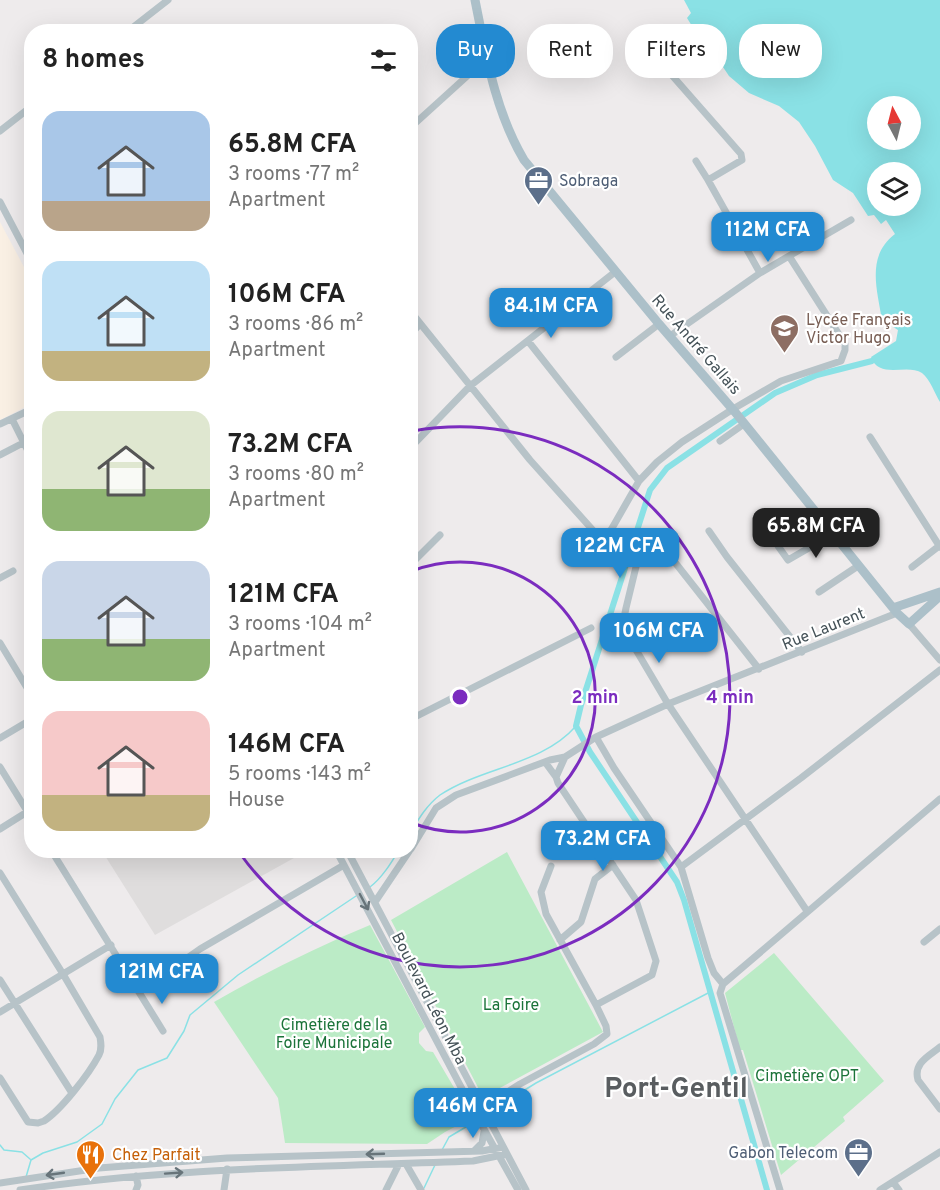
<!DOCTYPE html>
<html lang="en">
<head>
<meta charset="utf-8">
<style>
  :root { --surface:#fff; --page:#f2f2f2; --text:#222; --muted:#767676; --accent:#238ad1 }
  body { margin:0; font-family:Overpass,sans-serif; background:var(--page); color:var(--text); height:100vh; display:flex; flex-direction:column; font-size:22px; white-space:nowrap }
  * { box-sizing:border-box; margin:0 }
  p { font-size:20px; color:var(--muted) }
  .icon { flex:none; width:33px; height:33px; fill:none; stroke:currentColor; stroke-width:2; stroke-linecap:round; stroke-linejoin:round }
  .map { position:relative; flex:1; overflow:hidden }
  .sheet { position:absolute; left:24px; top:24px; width:394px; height:834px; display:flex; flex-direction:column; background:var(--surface); border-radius:24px; box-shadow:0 6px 24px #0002 }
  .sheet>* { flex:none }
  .banner { position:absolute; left:436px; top:24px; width:412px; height:54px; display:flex; gap:12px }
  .needle { width:39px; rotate:353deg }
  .controls { position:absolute; left:867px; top:96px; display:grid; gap:12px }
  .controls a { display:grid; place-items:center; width:54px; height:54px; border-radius:50%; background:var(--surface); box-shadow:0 6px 24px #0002; font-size:30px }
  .price { position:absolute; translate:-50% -51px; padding:0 14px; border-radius:12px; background:var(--accent); color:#fff; font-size:20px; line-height:39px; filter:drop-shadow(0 2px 3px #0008) }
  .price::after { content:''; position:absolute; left:50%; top:36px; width:18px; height:14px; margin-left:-9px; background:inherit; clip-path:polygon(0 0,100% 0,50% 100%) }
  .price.current { background:#222; color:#fff }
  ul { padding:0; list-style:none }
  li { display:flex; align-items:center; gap:18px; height:150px; padding:0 18px }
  li span { display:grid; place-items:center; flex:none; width:168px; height:120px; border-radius:18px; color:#555 }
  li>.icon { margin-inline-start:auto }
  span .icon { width:72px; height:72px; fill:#fffc; stroke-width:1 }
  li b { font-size:26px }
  h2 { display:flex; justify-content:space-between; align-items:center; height:72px; padding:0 18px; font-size:26px }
  .pill { padding:0 21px; border-radius:24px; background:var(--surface); box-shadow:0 6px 24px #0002; font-size:21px; line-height:54px }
  .pill.current { background:var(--accent); color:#fff }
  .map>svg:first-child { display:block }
  .commercial { fill:#faf0e4 }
  .education { fill:#dfdddd }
  .green { fill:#bbebc6 }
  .water { fill:#8ae1e5; fill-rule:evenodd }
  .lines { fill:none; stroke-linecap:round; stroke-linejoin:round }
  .stream { stroke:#8ae1e5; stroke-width:1.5 }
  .canal { stroke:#8ae1e5; stroke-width:6 }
  .minor { stroke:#b7c3c8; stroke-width:7 }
  .major { stroke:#acc0c9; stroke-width:9 }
  .oneway { stroke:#67747a }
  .ring { fill:none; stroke:#7b2cbf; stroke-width:3 }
  .labels { text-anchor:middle; stroke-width:4.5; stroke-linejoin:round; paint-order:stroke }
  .service-label { font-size:16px; fill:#4e5e75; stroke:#fff; text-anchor:start }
  .education-label { font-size:16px; fill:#785e54; stroke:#fff; text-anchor:start }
  .street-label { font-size:16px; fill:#455258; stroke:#fff }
  .park-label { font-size:16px; fill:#1b7339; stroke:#fff }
  .food-label { font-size:16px; fill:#c56008; stroke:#fff; text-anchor:start }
  .town-label { font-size:28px; font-weight:bold; fill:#595d60; stroke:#fff }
  .centre { fill:#7b2cbf; stroke:#fff; stroke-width:3 }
  .ring-label { font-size:18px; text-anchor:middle; font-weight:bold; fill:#7b2cbf; stroke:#fff; stroke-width:4.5; stroke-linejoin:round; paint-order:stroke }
</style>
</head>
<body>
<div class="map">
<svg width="940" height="1190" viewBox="0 0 940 1190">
  <rect width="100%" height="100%" fill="#eeebec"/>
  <path class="commercial" d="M 0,222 L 32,282 L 31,404 L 0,420 Z"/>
  <path class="education" d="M 291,851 L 294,858 L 155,935 L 102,851 Z"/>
  <path class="green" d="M 507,852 L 603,1032 L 483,1097 L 391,920 Z
    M 370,925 L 425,1027 L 419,1033 L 419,1043 L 426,1051 L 433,1052 L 472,1118 L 445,1132 L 427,1144 L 285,1143 L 278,1098 L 214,1002 C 264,973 317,947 370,925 Z
    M 774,953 L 884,1081 L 843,1117 L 845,1121 L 781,1175 L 743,1050 L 740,1050 L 725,993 Z"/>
  <path class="water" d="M 684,0 L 940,0 L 940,402 C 935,394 930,379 922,373 C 907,363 879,380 871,357 L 896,341 L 898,330 L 882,320 C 877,289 866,256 895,234 L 886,220 L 881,224 L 874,215 L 868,216 L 853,193 L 833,180 L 815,146 L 799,122 L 779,106 L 749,93 L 729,76 L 709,46 L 705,47 L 687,18 L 691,13 ZM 878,106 L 910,106 L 910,140 L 878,140 ZM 878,172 L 910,172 L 910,206 L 878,206 Z"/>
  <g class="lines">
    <path class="stream" d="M 411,832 C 419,818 427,805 440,795 C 482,767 542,765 576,726
      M 370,887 C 382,878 391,863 399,850
      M 488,1113 L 536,1083 L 710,992
      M 0,1145 L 4,1150 L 22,1152 L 30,1159
      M 442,1150 L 449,1137 L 476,1121
      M 26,1177 L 31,1160 L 43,1153 L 77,1142 L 102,1124 L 115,1099 L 138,1070 L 167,1058 L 184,1031 L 190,1015 L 238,975 L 356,896
      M 424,1188 L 435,1165"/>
    <path class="canal" d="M 767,1190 L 684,900 L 677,882 L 590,752 L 576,726 L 581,705 L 650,490 L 667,468 L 775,393 L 817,375 L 872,361"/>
    <path class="minor" d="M 127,32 L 168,0
      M 641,40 L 741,154 L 742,160 L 708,180 L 760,273 L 670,336
      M 411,127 L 486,59
      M 0,131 L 32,106
      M 696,161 L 708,180
      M 0,202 L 32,263
      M 789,256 L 851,220
      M 411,312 L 530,460 L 599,537 L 611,530 L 639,481 L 657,462 L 682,442 L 733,409 L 781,381 L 841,361 L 845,350 L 845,344 L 789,256 L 760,273
      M 411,334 L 420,324
      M 528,341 L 639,481
      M 616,357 L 659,324
      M 12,419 L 32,459
      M 0,424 L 32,409
      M 870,437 L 940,547
      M 720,441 L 744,424
      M 411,447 L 470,386 L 615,272
      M 0,455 L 23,443
      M 709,531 L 727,557 L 802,652
      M 778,546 L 788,560 L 833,534
      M 411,564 L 440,535
      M 912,567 L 939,546
      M 0,578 L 13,571
      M 819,592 L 858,566
      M 909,624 L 940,660
      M 0,643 L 32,696
      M 759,669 L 655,537 L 649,536 L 643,538 L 626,608 L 624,618 L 629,638 L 668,704 L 807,911
      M 411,719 L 591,628
      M 596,737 L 614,768 L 681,867 L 708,958 L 714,973 L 723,984
      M 0,738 L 32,719
      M 545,762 L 556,777
      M 0,767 L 32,819
      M 0,829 L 27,812
      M 411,849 L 436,808 L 456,795 L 550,760 L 565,757
      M 51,850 L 163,1031
      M 336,850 L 471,1106 L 518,1190
      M 347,850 L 526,1190
      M 681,867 L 801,778 L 940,670
      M 0,873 L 63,974 L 100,1037 C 101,1043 102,1049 99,1055 C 89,1074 61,1110 44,1121 L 38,1123 L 28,1122 L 0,1078
      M 375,902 L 410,850
      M 560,940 L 581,922 L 595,879 L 613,865
      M 924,942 L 940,929
      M 0,980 L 72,1093
      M 140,991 L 200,949 L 344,865
      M 596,1005 L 652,975 L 656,961 L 636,900 L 558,783 L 556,777 L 565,757 L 596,737 L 668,704 L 897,613
      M 0,1012 L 111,945
      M 940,1047 C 929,1056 913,1063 918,1080 L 940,1109
      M 483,1108 L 520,1084 L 594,1044 L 607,1034 L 606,1026 L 596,1005 L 546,914 L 541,892 L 551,866
      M 474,1151 L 482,1143 L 484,1132
      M 406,1164 L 421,1190
      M 136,1176 L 138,1185 L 136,1190
      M 893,1182 L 899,1190
      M 0,1183 L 99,1168 L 227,1158 L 482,1151 L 503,1147
      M 20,1190 C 170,1167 321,1167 473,1161 L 507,1154
      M 224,1190 L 227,1169
      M 386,1190 L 399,1164
      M 780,1190 L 720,993 L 723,984 L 940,799
      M 880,1190 L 940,1152"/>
    <path class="major" d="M 475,0 C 486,55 495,111 524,160 L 659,324 L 735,412 L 897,613 L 909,624 L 940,596
      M 893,608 L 940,592"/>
  </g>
  <defs><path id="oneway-shaft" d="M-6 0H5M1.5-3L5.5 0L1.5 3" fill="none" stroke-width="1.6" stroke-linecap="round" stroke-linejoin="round" transform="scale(1.5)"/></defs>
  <g class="oneway">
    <use href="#oneway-shaft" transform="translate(364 902) rotate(62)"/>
    <use href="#oneway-shaft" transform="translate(375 1154) rotate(178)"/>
    <use href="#oneway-shaft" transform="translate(174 1173) rotate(-4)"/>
    <use href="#oneway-shaft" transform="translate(55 1174) rotate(172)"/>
  </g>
  <g class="ring">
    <path d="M412 571A135 135 0 1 1 412 823"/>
    <path d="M413 431A270 270 0 1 1 239 852"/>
  </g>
  <defs>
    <symbol id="office-pin" viewBox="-11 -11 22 30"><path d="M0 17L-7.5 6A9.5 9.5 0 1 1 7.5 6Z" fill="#5c6f8a" stroke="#fff"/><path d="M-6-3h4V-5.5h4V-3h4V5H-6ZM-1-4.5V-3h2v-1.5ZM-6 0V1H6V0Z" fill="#fff"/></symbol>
    <symbol id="school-pin" viewBox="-11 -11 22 30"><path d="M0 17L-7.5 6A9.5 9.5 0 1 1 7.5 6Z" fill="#8d6e63" stroke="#fff"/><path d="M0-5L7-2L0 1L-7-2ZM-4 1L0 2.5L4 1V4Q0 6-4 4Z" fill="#fff"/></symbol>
    <symbol id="restaurant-pin" viewBox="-11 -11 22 30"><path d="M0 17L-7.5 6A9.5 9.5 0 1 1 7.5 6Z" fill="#e8710a" stroke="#fff"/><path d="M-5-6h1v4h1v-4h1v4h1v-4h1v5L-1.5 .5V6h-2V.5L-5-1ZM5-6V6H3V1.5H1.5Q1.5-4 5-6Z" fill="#fff"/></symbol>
  </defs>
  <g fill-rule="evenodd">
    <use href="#office-pin" x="522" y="164" width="33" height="45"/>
    <use href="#school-pin" x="768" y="312" width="33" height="45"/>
    <use href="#office-pin" x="842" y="1136" width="33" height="45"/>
    <use href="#restaurant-pin" x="74" y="1138" width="33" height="45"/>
  </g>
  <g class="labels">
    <g class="service-label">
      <text x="559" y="186">Sobraga</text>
      <text x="838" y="1158" text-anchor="end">Gabon Telecom</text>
    </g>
    <g class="education-label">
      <text x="806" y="325">Lycée Français<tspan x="806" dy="18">Victor Hugo</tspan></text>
    </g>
    <g class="street-label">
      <text transform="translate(697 344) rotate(49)" y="6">Rue André Gallais</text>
      <text transform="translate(823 628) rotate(-22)" y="6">Rue Laurent</text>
      <text transform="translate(430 998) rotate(63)" y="6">Boulevard Léon Mba</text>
    </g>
    <g class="park-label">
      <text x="511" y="1010">La Foire</text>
      <text x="334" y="1030">Cimetière de la<tspan x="334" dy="18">Foire Municipale</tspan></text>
      <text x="807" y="1081">Cimetière OPT</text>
    </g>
    <g class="food-label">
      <text x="112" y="1160">Chez Parfait</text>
    </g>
    <g class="town-label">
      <text x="676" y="1097">Port-Gentil</text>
    </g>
  </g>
  <circle cx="460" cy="697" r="9" class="centre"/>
  <g class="ring-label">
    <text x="595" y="703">2 min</text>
    <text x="730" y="703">4 min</text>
  </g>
</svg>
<div class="controls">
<a><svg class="needle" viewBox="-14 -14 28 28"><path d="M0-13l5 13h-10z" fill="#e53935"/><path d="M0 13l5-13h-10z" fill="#767676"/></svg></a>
<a><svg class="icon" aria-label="layers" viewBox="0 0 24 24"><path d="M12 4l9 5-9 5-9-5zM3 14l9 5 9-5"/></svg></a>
</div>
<b class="price" style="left:768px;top:263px">112M CFA</b>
<b class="price" style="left:551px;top:339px">84.1M CFA</b>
<b class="price current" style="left:816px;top:559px">65.8M CFA</b>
<b class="price" style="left:620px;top:579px">122M CFA</b>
<b class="price" style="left:659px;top:664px">106M CFA</b>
<b class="price" style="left:603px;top:872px">73.2M CFA</b>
<b class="price" style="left:162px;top:1005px">121M CFA</b>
<b class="price" style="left:473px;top:1139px">146M CFA</b>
<div class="banner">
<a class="pill current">Buy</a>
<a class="pill">Rent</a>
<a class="pill">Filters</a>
<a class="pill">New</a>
</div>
<section class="sheet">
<h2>8 homes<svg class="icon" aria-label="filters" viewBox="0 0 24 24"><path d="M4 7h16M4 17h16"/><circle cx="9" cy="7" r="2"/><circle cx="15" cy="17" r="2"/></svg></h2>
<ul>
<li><span style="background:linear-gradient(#a9c7e8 75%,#b9a48a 0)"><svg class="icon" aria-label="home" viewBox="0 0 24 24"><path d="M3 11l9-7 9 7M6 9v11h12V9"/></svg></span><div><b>65.8M CFA</b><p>3 rooms · 77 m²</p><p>Apartment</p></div></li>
<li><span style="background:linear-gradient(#bfe0f5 75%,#c2b280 0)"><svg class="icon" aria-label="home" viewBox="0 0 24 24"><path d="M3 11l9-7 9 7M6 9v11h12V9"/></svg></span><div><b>106M CFA</b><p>3 rooms · 86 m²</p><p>Apartment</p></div></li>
<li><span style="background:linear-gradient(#dfe7d0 65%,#8fb573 0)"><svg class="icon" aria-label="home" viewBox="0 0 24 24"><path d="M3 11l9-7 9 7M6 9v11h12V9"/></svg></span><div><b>73.2M CFA</b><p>3 rooms · 80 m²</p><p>Apartment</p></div></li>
<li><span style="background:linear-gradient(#c9d6e8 65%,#8fb573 0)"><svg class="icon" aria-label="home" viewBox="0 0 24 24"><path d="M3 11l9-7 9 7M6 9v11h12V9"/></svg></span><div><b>121M CFA</b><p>3 rooms · 104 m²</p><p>Apartment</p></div></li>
<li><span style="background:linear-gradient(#f6c9c9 70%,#c2b280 0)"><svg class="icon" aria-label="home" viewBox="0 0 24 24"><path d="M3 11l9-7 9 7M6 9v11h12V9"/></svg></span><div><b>146M CFA</b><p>5 rooms · 143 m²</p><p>House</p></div></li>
</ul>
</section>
</div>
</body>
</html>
